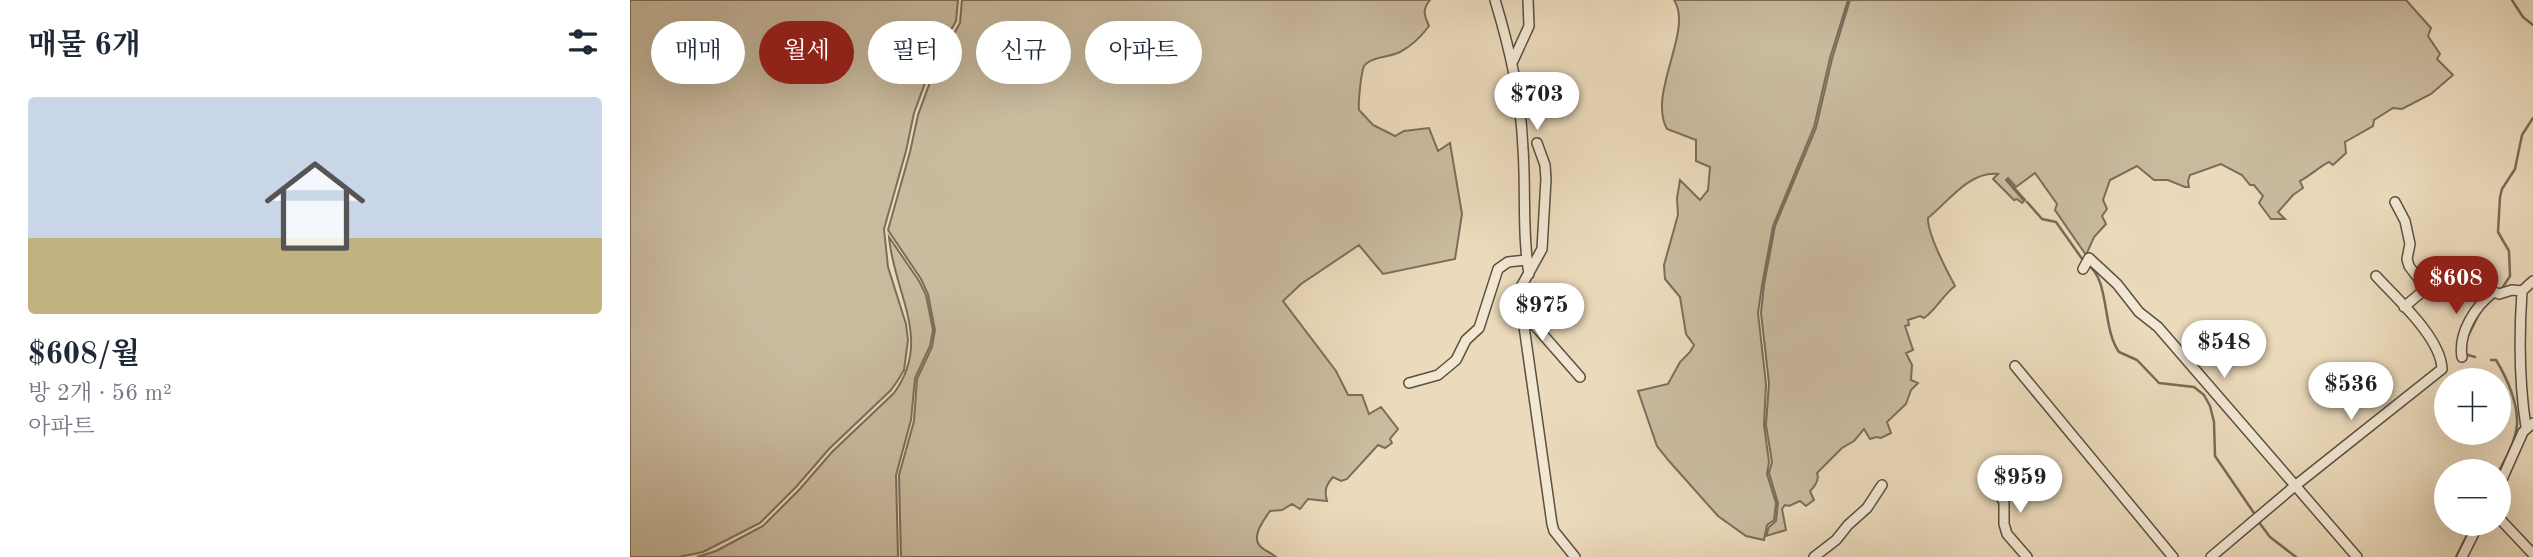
<!DOCTYPE html>
<html lang="ko">
<head>
<meta charset="utf-8">
<style>
  :root { --surface:#fff; --page:#f6f6f7; --text:#1f2937; --muted:#747a83; --accent:#8f2418 }
  body { margin:0; font-family:"Old Standard TT","Noto Serif KR",serif; background:var(--page); color:var(--text); height:100vh; display:flex; flex-direction:column; font-size:26px; white-space:nowrap }
  * { box-sizing:border-box; margin:0 }
  p { font-size:23px; color:var(--muted) }
  .icon { flex:none; width:38px; height:38px; fill:none; stroke:currentColor; stroke-width:2; stroke-linecap:round; stroke-linejoin:round }
  .map { position:relative; flex:1; overflow:hidden }
  .side { display:flex; flex-direction:column; background:var(--surface); width:630px }
  .side>* { flex:none }
  .guide { position:absolute; left:21px; top:21px; width:665px; height:63px; display:flex; gap:14px }
  .tools { position:absolute; left:1804px; top:368px; display:grid; gap:14px }
  .tools a { display:grid; place-items:center; width:77px; height:77px; border-radius:50%; background:var(--surface); box-shadow:0 7px 28px #0002; font-size:35px }
  .price { position:absolute; translate:-50% -60px; padding:0 16px; border-radius:24px; background:#fff; color:#222; font-size:23px; line-height:46px; filter:drop-shadow(0 2px 4px #0008) }
  .price::after { content:''; position:absolute; left:50%; top:42px; width:21px; height:16px; margin-left:-10px; background:inherit; clip-path:polygon(0 0,100% 0,50% 100%) }
  .price.current { background:var(--accent); color:#fff }
  ul { padding:0; list-style:none }
  li { display:grid; align-content:center; gap:14px; height:371px; padding:0 28px }
  li span { display:grid; place-items:center; height:217px; border-radius:7px; color:#555 }
  li>.icon { margin-inline-start:auto }
  span .icon { width:126px; height:126px; fill:#fffc; stroke-width:1 }
  li b { font-size:30px }
  h2 { display:flex; justify-content:space-between; align-items:center; height:84px; padding:0 28px; font-size:30px }
  .tag { padding:0 24px; border-radius:32px; background:var(--surface); box-shadow:0 7px 28px #0002; font-size:24px; line-height:63px }
  .tag.current { background:var(--accent); color:#fff }
  main { display:flex; flex:1; min-height:0 }
  .map>svg:first-child { display:block }
  .green { fill:#cabb9f; stroke:#7a6e5a; stroke-width:2 }
  .lines { fill:none; stroke-linecap:round; stroke-linejoin:round }
  .stream { stroke:#776b57; stroke-width:2.5 }
  .minor-casing { stroke:#5b503f; stroke-width:12 }
  .minor { stroke:#f2e7d3; stroke-width:9 }
</style>
</head>
<body>
<main>
<section class="side">
<h2>매물 6개<svg class="icon" aria-label="filters" viewBox="0 0 24 24"><path d="M4 7h16M4 17h16"/><circle cx="9" cy="7" r="2"/><circle cx="15" cy="17" r="2"/></svg></h2>
<ul>
<li><span style="background:linear-gradient(#c9d6e8 65%,#c2b280 0)"><svg class="icon" aria-label="home" viewBox="0 0 24 24"><path d="M3 11l9-7 9 7M6 9v11h12V9"/></svg></span><div><b>$608/월</b><p>방 2개 · 56 m²</p><p>아파트</p></div></li>
</ul>
</section>
<div class="map">
<svg width="1903" height="557" viewBox="0 0 1903 557">
  <rect width="100%" height="100%" fill="#ebdabb"/>
  <filter id="stains"><feTurbulence type="fractalNoise" baseFrequency=".00286" numOctaves="4"/><feColorMatrix values="0 0 0 0 .2 0 0 0 0 .09 0 0 0 0 .02 0 0 0 .5 -.17"/></filter>
  <radialGradient id="worn" r=".72"><stop offset=".6" stop-color="#630" stop-opacity="0"/><stop offset="1" stop-color="#630" stop-opacity=".3"/></radialGradient>
  <path class="green" d="M 0,0 L 328,0 L 326,21 L 302,64 L 284,113 L 276,151 L 254,229 L 258,267 L 276,324 L 278,340 L 274,370 L 268,380 L 261,390 L 199,449 L 166,487 L 130,523 L 73,552 L 49,557 L 0,557 Z
    M 332,0 L 800,0 C 792,10 794,15 799,26 C 791,37 783,45 770,52 C 761,57 740,57 734,66 C 731,73 728,103 729,110 L 743,125 L 765,136 L 774,131 L 799,128 L 808,151 L 820,143 L 832,214 L 825,259 L 753,274 L 729,245 L 671,284 L 653,301 L 706,371 L 718,395 L 732,395 L 739,414 L 751,407 L 768,429 L 760,439 L 762,443 L 755,448 L 748,445 L 717,479 L 711,481 L 703,477 C 696,485 694,490 697,501 L 678,499 L 670,509 L 662,504 L 652,510 L 640,511 C 634,520 620,537 631,547 C 635,551 642,553 646,557 L 271,557 L 269,475 L 284,421 L 287,379 L 302,347 L 305,330 L 298,294 L 291,279 L 258,230 L 280,152 L 288,115 L 306,66 L 330,23 Z
    M 1044,0 L 1218,0 L 1200,58 L 1184,127 L 1143,226 L 1132,285 L 1128,313 L 1136,384 L 1134,425 L 1139,462 L 1137,474 L 1146,503 L 1144,520 L 1137,525 L 1134,540 L 1116,536 L 1088,516 L 1039,461 L 1027,446 L 1008,391 L 1038,384 L 1050,362 L 1060,352 L 1064,345 L 1056,334 L 1050,297 L 1035,279 L 1034,265 L 1048,215 L 1047,198 L 1050,180 L 1070,200 L 1078,190 L 1080,167 L 1066,161 L 1066,140 L 1037,129 C 1017,93 1064,30 1044,0 Z
    M 1220,0 L 1776,0 L 1801,28 L 1798,36 L 1810,54 L 1807,59 L 1823,75 L 1801,94 L 1772,109 L 1763,108 L 1744,120 L 1743,126 L 1715,142 L 1716,153 L 1703,165 L 1699,162 C 1690,166 1680,176 1670,181 L 1673,188 L 1663,195 L 1648,212 L 1655,219 L 1641,219 L 1629,203 L 1633,196 L 1624,185 L 1620,185 L 1612,175 L 1591,164 L 1560,175 L 1558,181 L 1559,187 L 1555,187 L 1538,180 L 1524,180 L 1507,166 L 1480,180 L 1473,200 L 1477,209 L 1472,216 L 1476,224 L 1464,237 L 1456,255 L 1425,210 L 1427,204 L 1405,173 L 1386,187 L 1378,178 L 1376,180 L 1394,201 L 1392,203 L 1387,199 L 1384,200 L 1363,179 L 1368,174 C 1339,171 1318,202 1298,218 C 1297,234 1317,271 1325,286 C 1313,295 1306,310 1294,318 L 1290,316 L 1278,320 L 1279,325 L 1275,326 L 1283,350 L 1276,353 L 1282,365 L 1281,380 L 1288,383 L 1281,390 L 1276,404 L 1257,422 L 1261,433 L 1251,438 L 1246,437 L 1240,439 L 1234,429 L 1224,441 L 1212,448 L 1187,473 C 1190,480 1185,486 1180,491 L 1184,500 L 1176,506 L 1170,501 L 1159,506 L 1155,505 L 1152,509 L 1156,530 L 1136,536 L 1139,527 L 1146,521 L 1148,503 L 1139,473 L 1142,462 L 1136,425 L 1139,383 L 1131,313 L 1134,285 L 1145,226 L 1186,128 L 1202,59 Z
    M 259,237 L 289,281 L 296,295 L 303,330 L 300,346 L 285,378 L 281,420 L 266,475 L 268,557 L 67,557 L 86,551 L 133,526 L 169,490 L 202,452 L 264,393 C 303,340 264,294 259,237 Z"/>
  <g class="lines">
    <path class="stream" d="M 1882,0 L 1893,17 L 1903,25
      M 1377,180 L 1395,200
      M 1397,202 L 1412,219 L 1426,222 L 1455,263
      M 1458,265 C 1480,280 1472,329 1489,352 L 1507,360 L 1529,383 L 1564,387 L 1574,395 L 1580,406 L 1584,422 L 1585,456 L 1624,513
      M 1871,290 L 1880,276 L 1879,251 L 1868,232 L 1870,197 L 1872,189 L 1885,169 L 1892,135 L 1903,118
      M 1837,338 L 1850,312
      M 1835,354 L 1845,357
      M 1861,360 L 1866,360 C 1877,378 1888,403 1887,424 C 1886,440 1876,458 1869,471
      M 1628,521 L 1640,537 L 1666,557
      M 1826,557 L 1843,523"/>
    <defs>
      <path id="minor" d="M 865,0 C 880,50 891,97 893,149 C 896,190 892,233 899,274
        M 883,61 L 899,26 L 898,0
        M 907,143 L 915,165 L 916,179 L 912,249 L 891,287 L 890,298 L 922,524 L 924,531 L 945,557
        M 1765,202 L 1775,221 L 1780,244 L 1777,259 L 1779,266 L 1794,286 L 1793,291 L 1774,307
        M 1453,269 L 1459,258 L 1487,284 L 1509,312 L 1528,327 L 1727,557
        M 893,312 L 950,377
        M 1832,357 C 1828,333 1845,306 1864,292 L 1869,294 L 1882,290 L 1892,291
        M 1385,366 L 1543,557
        M 779,383 L 808,375 L 826,360 L 836,340 L 849,328 L 868,269 L 878,262 L 896,260
        M 1896,427 C 1889,382 1889,336 1892,291 L 1903,281
        M 1370,473 L 1366,489 L 1374,502 L 1374,524 L 1377,534 L 1397,557
        M 1869,486 L 1893,432 L 1903,423
        M 1869,518 L 1903,554
        M 1184,557 L 1206,540 L 1218,525 L 1237,508 L 1252,485
        M 1581,557 L 1666,485 L 1812,369 C 1811,338 1767,299 1746,276
        M 1832,557 L 1849,523"/>
    </defs>
    <use href="#minor" class="minor-casing"/>
    <use href="#minor" class="minor"/>
  </g>
  <rect width="100%" height="100%" filter="url(#stains)"/>
  <rect width="100%" height="100%" fill="url(#worn)"/>
</svg>
<div class="tools">
<a>+</a>
<a>−</a>
</div>
<b class="price" style="left:907px;top:132px">$703</b>
<b class="price current" style="left:1826px;top:316px">$608</b>
<b class="price" style="left:912px;top:343px">$975</b>
<b class="price" style="left:1594px;top:380px">$548</b>
<b class="price" style="left:1721px;top:422px">$536</b>
<b class="price" style="left:1390px;top:515px">$959</b>
<div class="guide">
<a class="tag">매매</a>
<a class="tag current">월세</a>
<a class="tag">필터</a>
<a class="tag">신규</a>
<a class="tag">아파트</a>
</div>
</div>
</main>
</body>
</html>
